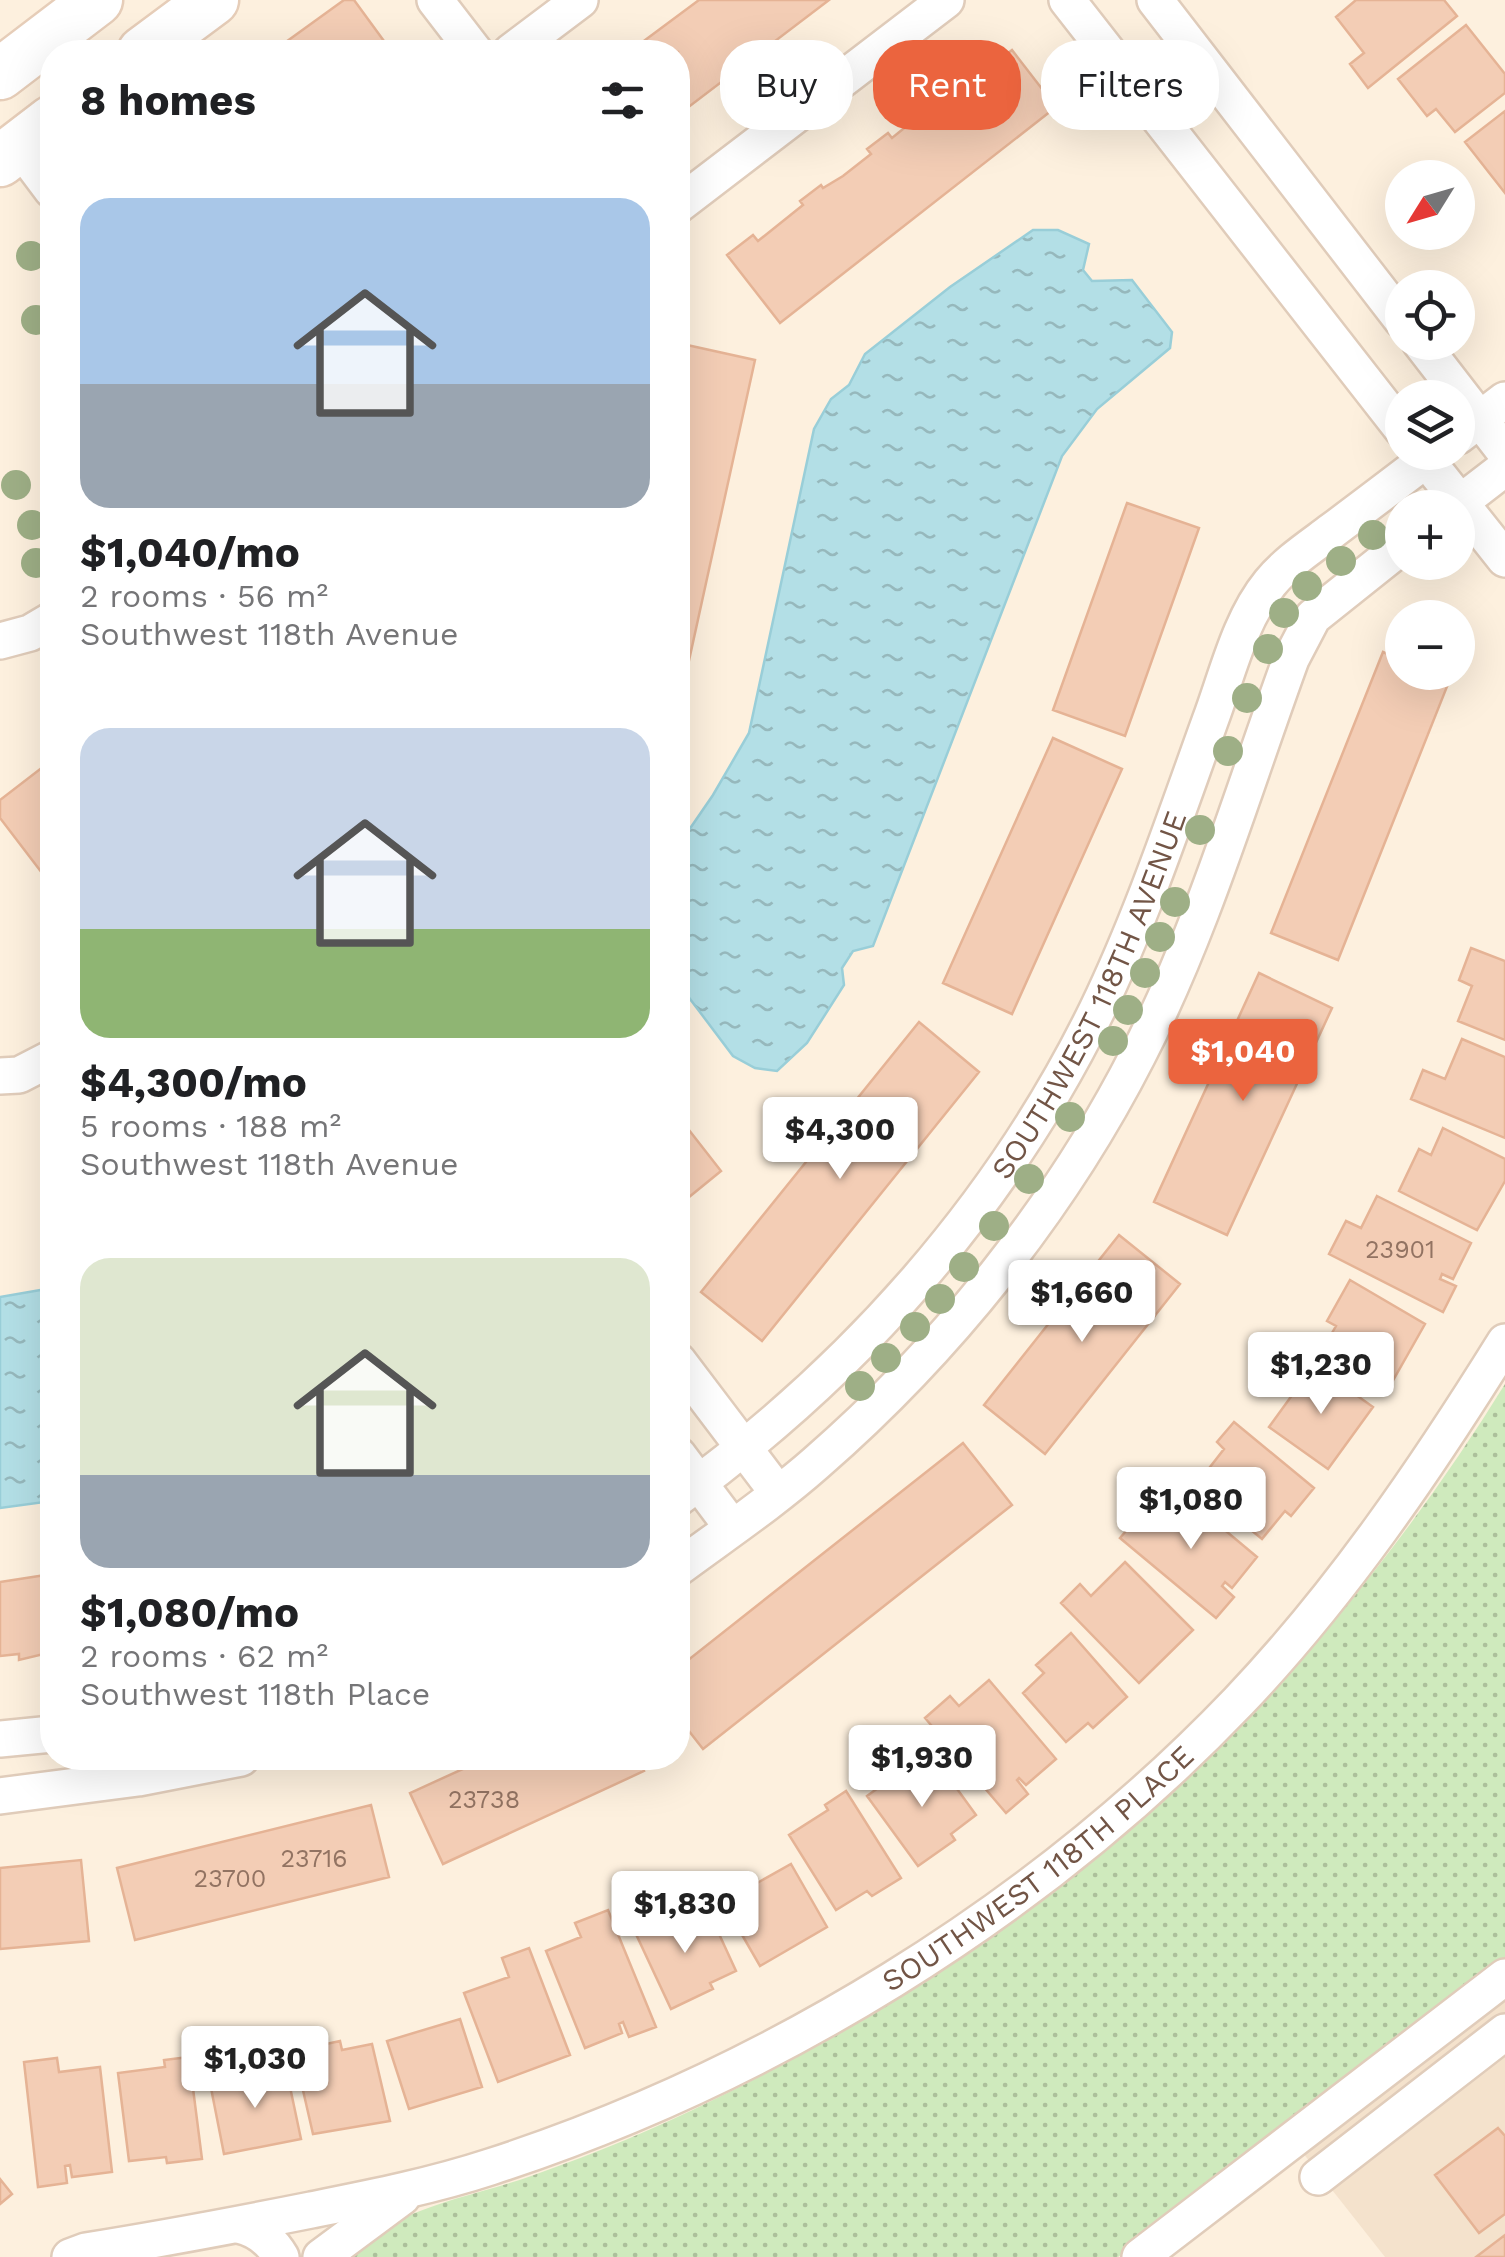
<!DOCTYPE html>
<html lang="en">
<head>
<meta charset="utf-8">
<style>
  :root { --surface:#fff; --page:#f2f2f2; --text:#202124; --muted:#757577; --accent:#eb643e }
  body { margin:0; font-family:"Work Sans",sans-serif; background:var(--page); color:var(--text); height:100vh; display:flex; flex-direction:column; font-size:38px; white-space:nowrap }
  * { box-sizing:border-box; margin:0 }
  p { font-size:32px; color:var(--muted) }
  .icon { flex:none; width:55px; height:55px; fill:none; stroke:currentColor; stroke-width:2; stroke-linecap:round; stroke-linejoin:round }
  .map { position:relative; flex:1; overflow:hidden }
  .panel { position:absolute; left:40px; top:40px; width:650px; height:1730px; display:flex; flex-direction:column; background:var(--surface); border-radius:40px; box-shadow:0 10px 40px #0002 }
  .panel>* { flex:none }
  .top-card { position:absolute; left:720px; top:40px; width:635px; height:90px; display:flex; gap:20px }
  .needle { width:65px; rotate:233deg }
  .buttons { position:absolute; left:1385px; top:160px; display:grid; gap:20px }
  .buttons a { display:grid; place-items:center; width:90px; height:90px; border-radius:50%; background:var(--surface); box-shadow:0 10px 40px #0002; font-size:50px }
  .price { position:absolute; translate:-50% -85px; padding:0 22px; border-radius:10px; background:#fff; color:#222; font-size:32px; line-height:65px; filter:drop-shadow(0 2px 5px #0008) }
  .price::after { content:''; position:absolute; left:50%; top:60px; width:30px; height:22px; margin-left:-15px; background:inherit; clip-path:polygon(0 0,100% 0,50% 100%) }
  .price.selected { background:var(--accent); color:#fff }
  ul { padding:0; list-style:none }
  li { display:grid; align-content:center; gap:20px; height:530px; padding:0 40px }
  li span { display:grid; place-items:center; height:310px; border-radius:30px; color:#555 }
  li>.icon { margin-inline-start:auto }
  span .icon { width:180px; height:180px; fill:#fffc; stroke-width:1 }
  li b { font-size:42px }
  h2 { display:flex; justify-content:space-between; align-items:center; height:120px; padding:0 40px; font-size:42px }
  .pill { padding:0 35px; border-radius:40px; background:var(--surface); box-shadow:0 10px 40px #0002; font-size:35px; line-height:90px }
  .pill.selected { background:var(--accent); color:#fff }
  .map>svg:first-child { display:block }
  .residential { fill:#f4e2cc }
  .park { fill:url(#park-dots) }
  .water { fill:url(#water-ripples); stroke:#99ced8; stroke-width:2.5 }
  .building { fill:#f3cdb5; stroke:#e5b395; stroke-width:2.5 }
  .lines { fill:none; stroke-linecap:round; stroke-linejoin:round }
  .street-casing { stroke:#e0ccba; stroke-width:40 }
  .secondary-casing { stroke:#e6cdb8; stroke-width:55 }
  .street { stroke:#fff; stroke-width:35 }
  .secondary { stroke:#fff; stroke-width:50 }
  .tree { fill:#9eaf86 }
  .labels { text-anchor:middle; stroke-width:9; stroke-linejoin:round; paint-order:stroke }
  .number-label { font-size:25px; fill:#927362 }
  .street-label { font-size:30px; fill:#725546; stroke:#fff4e4 }
</style>
</head>
<body>
<div class="map">
<svg width="1505" height="2257" viewBox="0 0 1505 2257">
  <defs>
    <pattern id="park-dots" width="8" height="8" patternUnits="userSpaceOnUse" patternTransform="scale(2.5)"><rect width="8" height="8" fill="#cfeabd"/><path d="M2 2h.1M6 6h.1" fill="none" stroke="#acc09b" stroke-width="1.8" stroke-linecap="round"/></pattern>
    <pattern id="water-ripples" width="26" height="14" patternUnits="userSpaceOnUse" patternTransform="scale(2.5)"><rect width="26" height="14" fill="#b3dfe6"/><path d="M2 4q2-2 4 0t4 0M15 11q2-2 4 0t4 0" fill="none" stroke="#96b8bc"/></pattern>
  </defs>
  <rect width="100%" height="100%" fill="#fdf0de"/>
  <path class="residential" d="M 1505,1959 L 1505,2257 L 1385,2257 L 1284,2129 Z"/>
  <path class="park" d="M 1505,1384 L 1505,1959 L 1118,2257 L 350,2257 C 367,2244 385,2226 405,2217 C 445,2199 492,2190 534,2175 C 596,2153 657,2128 715,2099 C 1046,1938 1312,1697 1505,1384 Z"/>
  <path class="water" d="M 1033,230 L 1058,230 L 1089,244 L 1083,270 L 1092,281 L 1132,280 L 1172,332 L 1170,348 L 1097,409 L 1062,456 L 873,946 L 853,951 L 842,968 L 844,985 L 807,1043 L 777,1071 L 755,1068 L 733,1056 L 678,983 L 678,846 L 713,795 L 749,733 L 814,429 L 831,399 L 849,385 L 865,354 L 950,287 Z
    M 52,1288 L 52,1501 L 0,1508 L 0,1297 Z"/>
  <path class="building" d="M 344,0 L 354,0 L 392,52 L 272,52 Z
    M 699,0 L 829,0 L 678,115 L 678,52 L 629,52 Z
    M 1356,0 L 1444,0 L 1457,16 L 1368,88 L 1350,64 L 1364,53 L 1336,17 Z
    M 1466,25 L 1505,74 L 1505,93 L 1455,132 L 1436,109 L 1427,116 L 1398,79 Z
    M 1012,50 L 1056,107 L 780,323 L 727,255 L 753,235 L 758,241 L 803,205 L 800,201 L 821,185 L 823,188 L 843,176 L 871,154 L 867,149 L 888,133 L 892,138 L 924,112 L 929,118 L 943,107 L 937,99 L 956,84 L 961,90 Z
    M 1505,111 L 1505,193 L 1465,142 Z
    M 678,343 L 755,360 L 679,706 L 678,705 Z
    M 1127,503 L 1199,528 L 1125,736 L 1053,710 Z
    M 1383,652 L 1402,660 L 1402,672 L 1435,672 L 1450,679 L 1338,960 L 1271,933 Z
    M 1053,738 L 1122,769 L 1012,1014 L 943,983 Z
    M 52,760 L 52,886 L 0,818 L 0,800 Z
    M 1471,948 L 1505,961 L 1505,1040 L 1458,1021 L 1472,986 L 1459,980 Z
    M 1259,973 L 1332,1008 L 1227,1235 L 1154,1202 Z
    M 919,1022 L 979,1072 L 762,1341 L 701,1292 Z
    M 1462,1039 L 1505,1057 L 1505,1138 L 1411,1099 L 1423,1070 L 1445,1079 Z
    M 678,1116 L 721,1171 L 678,1206 Z
    M 1443,1128 L 1505,1159 L 1505,1181 L 1477,1230 L 1399,1191 L 1419,1149 L 1431,1155 Z
    M 1377,1196 L 1471,1243 L 1453,1279 L 1442,1274 L 1440,1279 L 1456,1286 L 1443,1312 L 1329,1254 L 1346,1221 L 1361,1228 Z
    M 1119,1235 L 1180,1284 L 1045,1454 L 984,1405 Z
    M 1350,1280 L 1425,1324 L 1387,1391 L 1321,1352 L 1336,1326 L 1327,1321 Z
    M 1314,1365 L 1373,1407 L 1328,1469 L 1269,1427 Z
    M 1234,1422 L 1314,1488 L 1291,1516 L 1285,1511 L 1262,1539 L 1196,1485 L 1224,1449 L 1217,1442 Z
    M 963,1443 L 1012,1505 L 703,1749 L 678,1717 L 678,1668 Z
    M 1178,1491 L 1257,1557 L 1232,1588 L 1225,1582 L 1222,1586 L 1234,1597 L 1216,1618 L 1120,1538 L 1143,1511 L 1154,1520 Z
    M 1125,1562 L 1193,1630 L 1139,1683 L 1061,1603 L 1080,1584 L 1091,1596 Z
    M 52,1574 L 52,1652 L 19,1660 L 19,1654 L 0,1656 L 0,1582 Z
    M 1071,1633 L 1127,1697 L 1093,1728 L 1088,1723 L 1066,1742 L 1023,1693 L 1044,1673 L 1036,1665 Z
    M 989,1680 L 1056,1759 L 1026,1785 L 1019,1778 L 1017,1780 L 1028,1794 L 1006,1813 L 925,1718 L 950,1696 L 959,1706 Z
    M 487,1758 L 638,1758 L 644,1771 L 443,1864 L 410,1793 Z
    M 936,1760 L 976,1815 L 951,1834 L 955,1840 L 918,1866 L 867,1796 L 907,1767 L 913,1776 Z
    M 846,1791 L 901,1878 L 872,1896 L 867,1891 L 836,1910 L 789,1835 L 828,1810 L 825,1805 Z
    M 371,1805 L 389,1877 L 135,1940 L 117,1868 Z
    M 81,1860 L 89,1941 L 0,1949 L 0,1868 Z
    M 791,1864 L 827,1927 L 760,1966 L 723,1902 Z
    M 608,1910 L 656,2027 L 629,2037 L 623,2022 L 619,2024 L 622,2033 L 585,2048 L 546,1951 L 581,1937 L 575,1923 Z
    M 708,1910 L 736,1971 L 710,1983 L 713,1989 L 671,2009 L 635,1932 L 677,1912 L 682,1923 Z
    M 529,1948 L 570,2055 L 498,2082 L 464,1993 L 509,1977 L 502,1958 Z
    M 460,2019 L 482,2087 L 409,2109 L 387,2041 Z
    M 340,2041 L 342,2050 L 372,2044 L 390,2121 L 313,2134 L 294,2051 Z
    M 189,2057 L 202,2159 L 167,2163 L 166,2157 L 129,2161 L 118,2073 L 165,2067 L 164,2060 Z
    M 57,2058 L 59,2072 L 100,2067 L 112,2172 L 72,2177 L 70,2165 L 65,2166 L 67,2183 L 38,2187 L 24,2062 Z
    M 286,2068 L 301,2139 L 224,2154 L 210,2083 Z
    M 1498,2128 L 1505,2136 L 1505,2214 L 1479,2233 L 1435,2175 Z
    M 0,2179 L 12,2194 L 0,2204 Z
    M 1505,2235 L 1505,2257 L 1476,2257 Z"/>
  <g class="lines">
    <defs>
      <g id="street">
        <path d="M 435,0 L 475,52"/>
        <path d="M 1067,0 L 1402,429"/>
        <path d="M 1155,0 L 1402,320"/>
        <path d="M 511,52 L 580,0"/>
        <path d="M 19,146 L 52,190"/>
        <path d="M 678,205 L 946,0"/>
        <path d="M 1420,342 L 1505,452"/>
        <path d="M 1458,436 L 1505,400"/>
        <path d="M 1420,452 L 1505,559"/>
        <path d="M 1453,508 L 1505,468"/>
        <path d="M 0,641 L 30,633 L 52,620"/>
        <path d="M 0,1076 L 19,1075 L 52,1058"/>
        <path d="M 678,1361 L 778,1493"/>
        <path d="M 678,1455 L 732,1527"/>
        <path id="s1" d="M 678,1498 C 854,1371 1001,1206 1097,1010 C 1142,917 1175,818 1210,721 C 1227,676 1239,621 1270,583 C 1287,562 1312,546 1333,530 C 1368,504 1402,478 1436,452"/>
        <path d="M 678,1568 C 724,1534 773,1501 816,1463 C 946,1350 1060,1208 1138,1055 C 1202,931 1243,790 1291,659 L 1313,617 L 1402,546"/>
        <path d="M 0,1739 L 52,1734"/>
        <path d="M 0,1796 L 138,1778 L 241,1758"/>
        <path d="M 1318,2177 L 1505,2032"/>
        <path d="M 238,2225 C 257,2229 271,2240 281,2257"/>
        <path id="s2" d="M 70,2257 L 86,2251 C 161,2239 236,2225 311,2210 C 371,2198 432,2186 490,2167 C 767,2077 1036,1913 1238,1702 C 1341,1594 1426,1469 1505,1342"/>
        <path d="M 321,2257 L 402,2197"/>
        <path d="M 1140,2257 L 1505,1977"/>
      </g>
      <path id="secondary" d="M 143,52 L 213,0
        M 0,74 L 97,0
        M 0,161 L 52,121"/>
    </defs>
    <use href="#street" class="street-casing"/>
    <use href="#secondary" class="secondary-casing"/>
    <use href="#street" class="street"/>
    <use href="#secondary" class="secondary"/>
  </g>
  <g class="tree">
    <circle cx="31" cy="256" r="15"/>
    <circle cx="36" cy="320" r="15"/>
    <circle cx="16" cy="485" r="15"/>
    <circle cx="32" cy="525" r="15"/>
    <circle cx="1373" cy="535" r="15"/>
    <circle cx="1341" cy="561" r="15"/>
    <circle cx="36" cy="563" r="15"/>
    <circle cx="1307" cy="586" r="15"/>
    <circle cx="1284" cy="613" r="15"/>
    <circle cx="1268" cy="649" r="15"/>
    <circle cx="1247" cy="698" r="15"/>
    <circle cx="1228" cy="751" r="15"/>
    <circle cx="1200" cy="830" r="15"/>
    <circle cx="1175" cy="902" r="15"/>
    <circle cx="1160" cy="937" r="15"/>
    <circle cx="1145" cy="973" r="15"/>
    <circle cx="1128" cy="1010" r="15"/>
    <circle cx="1113" cy="1041" r="15"/>
    <circle cx="1070" cy="1117" r="15"/>
    <circle cx="1029" cy="1179" r="15"/>
    <circle cx="994" cy="1226" r="15"/>
    <circle cx="964" cy="1267" r="15"/>
    <circle cx="940" cy="1299" r="15"/>
    <circle cx="915" cy="1327" r="15"/>
    <circle cx="886" cy="1358" r="15"/>
    <circle cx="860" cy="1386" r="15"/>
  </g>
  <g class="labels">
    <g class="number-label">
      <text x="1400" y="1258">23901</text>
      <text x="484" y="1808">23738</text>
      <text x="314" y="1867">23716</text>
      <text x="230" y="1887">23700</text>
    </g>
    <g class="street-label">
      <text dy="10" stroke="none"><textPath href="#s1" startOffset="660">SOUTHWEST 118TH AVENUE</textPath></text>
      <text dy="10" stroke="none"><textPath href="#s2" startOffset="1058">SOUTHWEST 118TH PLACE</textPath></text>
    </g>
  </g>
</svg>
<div class="buttons">
<a><svg class="needle" viewBox="-14 -14 28 28"><path d="M0-13l5 13h-10z" fill="#e53935"/><path d="M0 13l5-13h-10z" fill="#757577"/></svg></a>
<a><svg class="icon" aria-label="locate" viewBox="0 0 24 24"><circle cx="12" cy="12" r="6"/><path d="M12 2v4M12 18v4M2 12h4M18 12h4"/></svg></a>
<a><svg class="icon" aria-label="layers" viewBox="0 0 24 24"><path d="M12 4l9 5-9 5-9-5zM3 14l9 5 9-5"/></svg></a>
<a>+</a>
<a>−</a>
</div>
<b class="price selected" style="left:1243px;top:1104px">$1,040</b>
<b class="price" style="left:840px;top:1182px">$4,300</b>
<b class="price" style="left:1082px;top:1345px">$1,660</b>
<b class="price" style="left:1321px;top:1417px">$1,230</b>
<b class="price" style="left:1191px;top:1552px">$1,080</b>
<b class="price" style="left:922px;top:1810px">$1,930</b>
<b class="price" style="left:685px;top:1956px">$1,830</b>
<b class="price" style="left:255px;top:2111px">$1,030</b>
<div class="top-card">
<a class="pill">Buy</a>
<a class="pill selected">Rent</a>
<a class="pill">Filters</a>
</div>
<section class="panel">
<h2>8 homes<svg class="icon" aria-label="filters" viewBox="0 0 24 24"><path d="M4 7h16M4 17h16"/><circle cx="9" cy="7" r="2"/><circle cx="15" cy="17" r="2"/></svg></h2>
<ul>
<li><span style="background:linear-gradient(#a9c7e8 60%,#9aa5b1 0)"><svg class="icon" aria-label="home" viewBox="0 0 24 24"><path d="M3 11l9-7 9 7M6 9v11h12V9"/></svg></span><div><b>$1,040/mo</b><p>2 rooms · 56 m²</p><p>Southwest 118th Avenue</p></div></li>
<li><span style="background:linear-gradient(#c9d6e8 65%,#8fb573 0)"><svg class="icon" aria-label="home" viewBox="0 0 24 24"><path d="M3 11l9-7 9 7M6 9v11h12V9"/></svg></span><div><b>$4,300/mo</b><p>5 rooms · 188 m²</p><p>Southwest 118th Avenue</p></div></li>
<li><span style="background:linear-gradient(#dfe7d0 70%,#9aa5b1 0)"><svg class="icon" aria-label="home" viewBox="0 0 24 24"><path d="M3 11l9-7 9 7M6 9v11h12V9"/></svg></span><div><b>$1,080/mo</b><p>2 rooms · 62 m²</p><p>Southwest 118th Place</p></div></li>
</ul>
</section>
</div>
</body>
</html>
